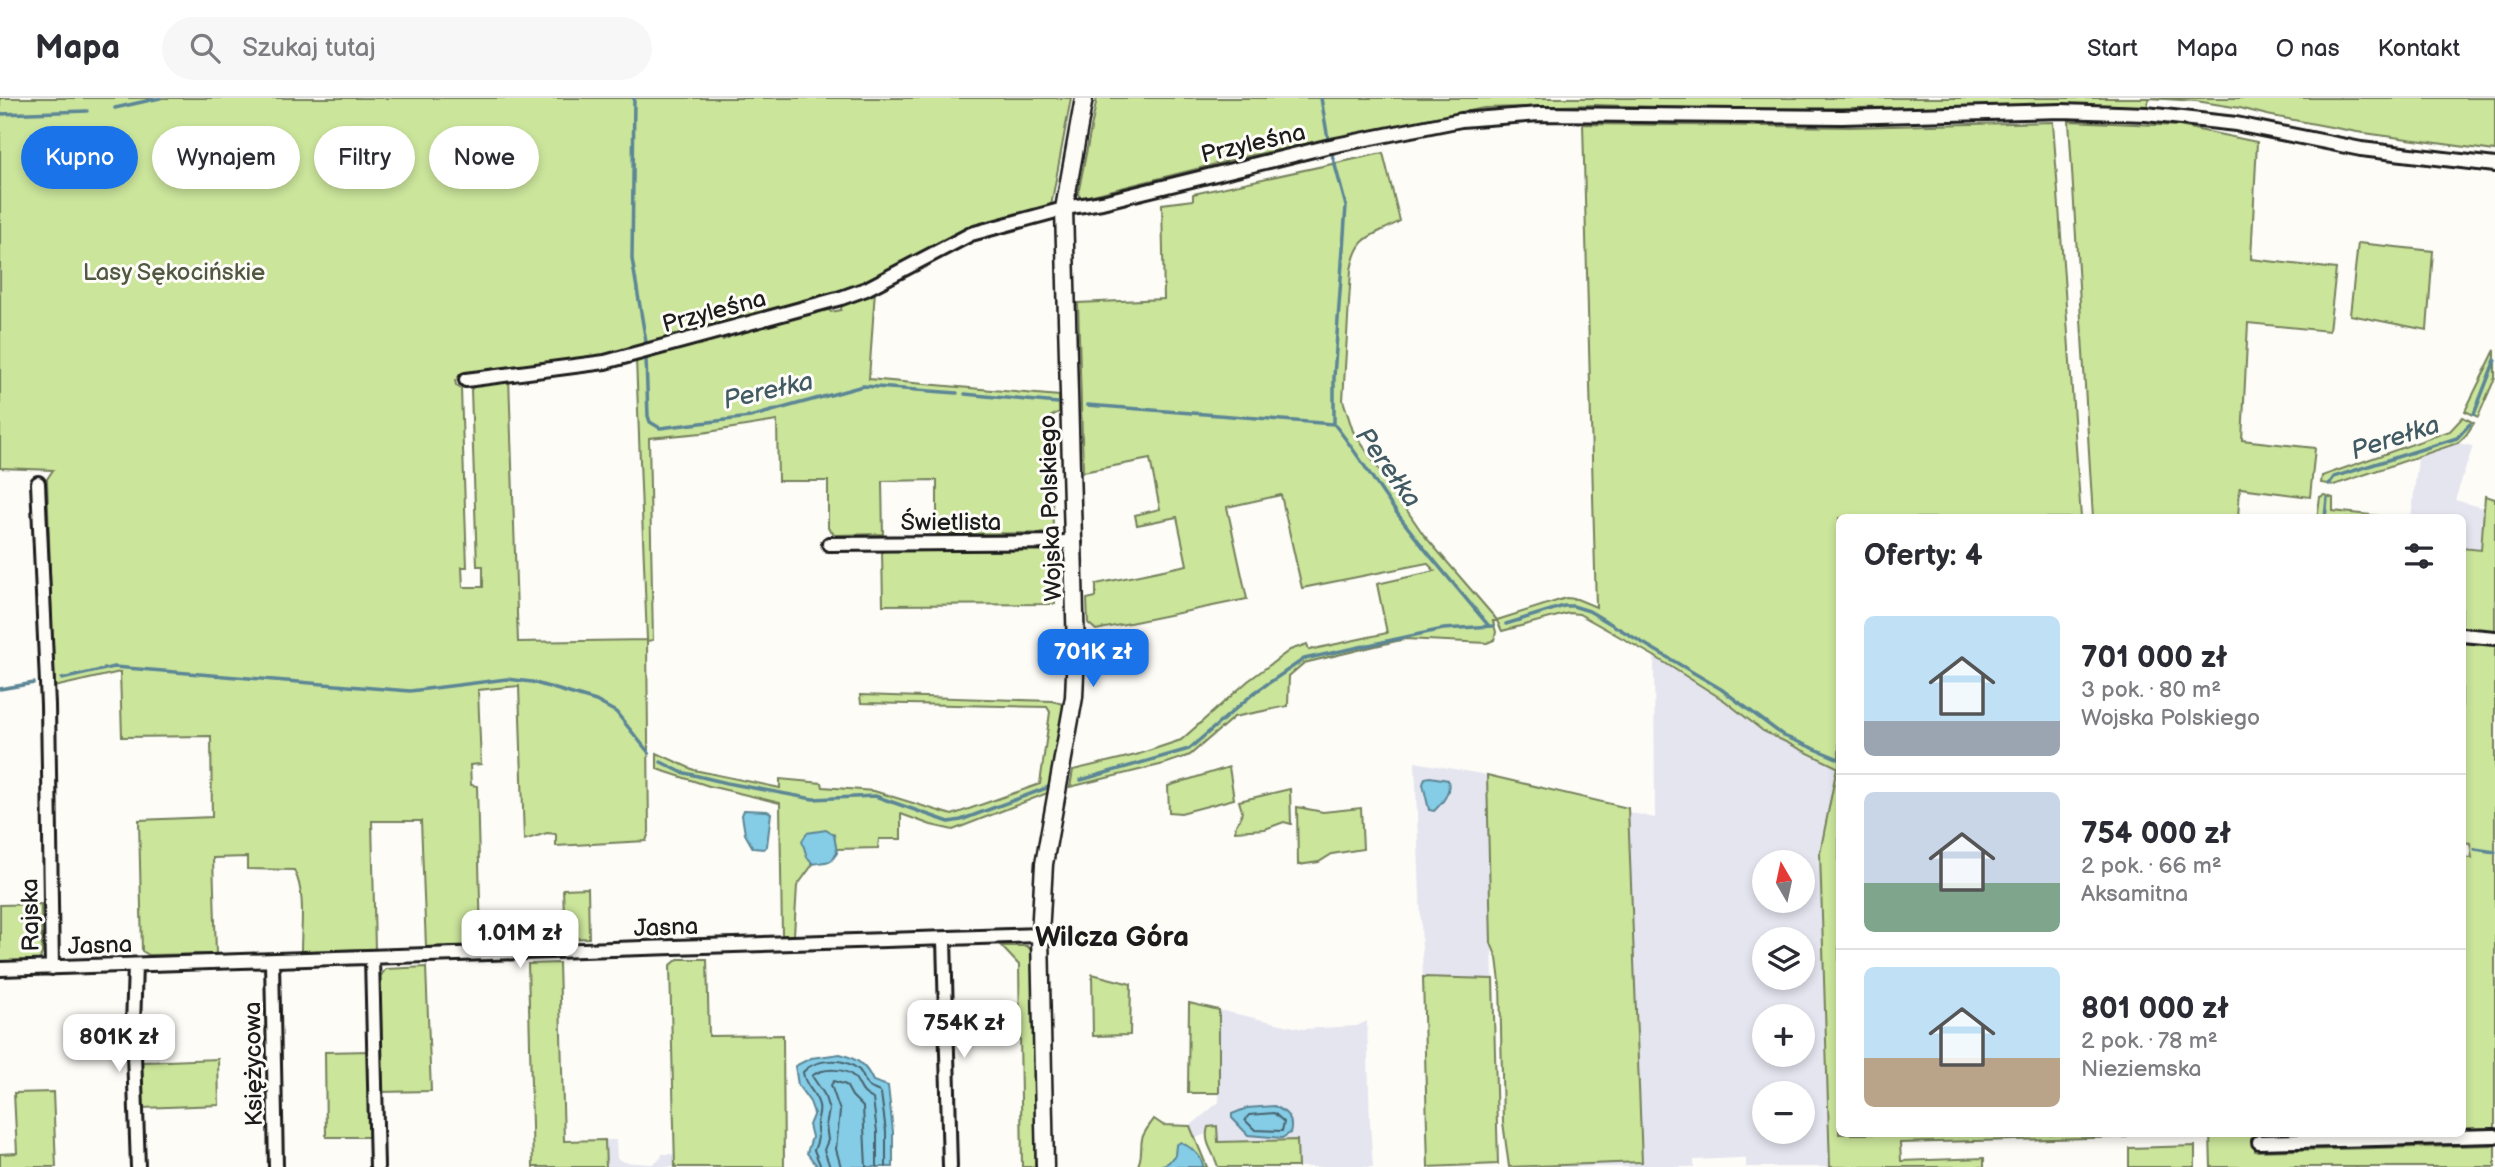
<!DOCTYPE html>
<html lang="pl">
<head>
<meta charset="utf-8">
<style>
  :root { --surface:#fff; --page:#f7f7f7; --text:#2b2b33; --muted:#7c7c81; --line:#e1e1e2; --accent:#1a73e8 }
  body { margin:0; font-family:"Balsamiq Sans",sans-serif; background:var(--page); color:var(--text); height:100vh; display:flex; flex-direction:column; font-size:26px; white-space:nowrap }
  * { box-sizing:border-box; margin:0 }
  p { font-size:23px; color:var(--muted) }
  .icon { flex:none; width:38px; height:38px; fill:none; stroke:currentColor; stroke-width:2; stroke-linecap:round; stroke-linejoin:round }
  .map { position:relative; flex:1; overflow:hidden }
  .panel { position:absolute; left:1836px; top:416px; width:630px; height:623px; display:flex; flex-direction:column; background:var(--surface); border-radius:10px; box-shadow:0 4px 10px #0003 }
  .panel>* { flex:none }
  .guide { position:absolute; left:21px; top:28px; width:665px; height:63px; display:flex; gap:14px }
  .needle { width:46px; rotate:351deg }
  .tools { position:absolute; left:1752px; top:752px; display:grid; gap:14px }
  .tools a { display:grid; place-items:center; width:63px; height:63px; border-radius:50%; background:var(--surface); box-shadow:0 4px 10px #0003; font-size:35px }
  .price { position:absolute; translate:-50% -60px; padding:0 16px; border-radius:14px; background:#fff; color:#222; font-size:23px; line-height:46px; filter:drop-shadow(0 2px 4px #0008) }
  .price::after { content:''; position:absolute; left:50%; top:42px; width:21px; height:16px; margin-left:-10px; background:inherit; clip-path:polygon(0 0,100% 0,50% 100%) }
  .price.on { background:var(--accent); color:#fff }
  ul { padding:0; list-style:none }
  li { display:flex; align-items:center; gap:21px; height:175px; padding:0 28px }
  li+li { border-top:2px solid var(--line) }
  li span { display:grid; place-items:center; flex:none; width:196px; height:140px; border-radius:10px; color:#555 }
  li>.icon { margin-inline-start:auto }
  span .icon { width:84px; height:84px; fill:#fffc; stroke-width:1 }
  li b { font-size:30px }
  h2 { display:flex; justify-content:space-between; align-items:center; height:84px; padding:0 28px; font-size:30px }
  .pill { padding:0 24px; border-radius:32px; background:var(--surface); box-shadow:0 4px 10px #0003; font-size:24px; line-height:63px }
  .pill.on { background:var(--accent); color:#fff }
  header { display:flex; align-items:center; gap:42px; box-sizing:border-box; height:98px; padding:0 35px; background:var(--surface); border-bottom:2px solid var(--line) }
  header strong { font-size:33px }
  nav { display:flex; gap:38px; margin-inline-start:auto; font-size:24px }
  .search { width:490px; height:63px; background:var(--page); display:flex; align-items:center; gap:18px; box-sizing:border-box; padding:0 24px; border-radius:38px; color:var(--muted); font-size:26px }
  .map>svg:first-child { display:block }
  .built { fill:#e5e5f0; fill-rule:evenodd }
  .green { fill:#cbe59b; stroke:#74805c; stroke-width:2 }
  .water { fill:#85cce6; stroke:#5b8695; stroke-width:2 }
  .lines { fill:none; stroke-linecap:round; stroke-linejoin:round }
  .shore { stroke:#46626d; stroke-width:2 }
  .stream { stroke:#5b8695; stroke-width:3.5 }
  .minor-casing { stroke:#1c1c1c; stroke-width:18 }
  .tertiary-casing { stroke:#1c1c1c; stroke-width:21 }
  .minor { stroke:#fdfcf7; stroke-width:12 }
  .tertiary { stroke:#fdfcf7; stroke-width:16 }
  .labels { text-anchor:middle; stroke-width:6; stroke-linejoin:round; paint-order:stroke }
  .street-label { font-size:24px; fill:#1c1c1c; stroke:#fdfcf7 }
  .park-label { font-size:24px; fill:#515842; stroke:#fdfcf7 }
  .water-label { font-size:26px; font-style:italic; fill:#415a63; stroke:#fdfcf7 }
  .quarter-label { font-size:28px; font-weight:bold; fill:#1c1c1c; stroke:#fdfcf7 }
</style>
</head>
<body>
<header>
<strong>Mapa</strong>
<div class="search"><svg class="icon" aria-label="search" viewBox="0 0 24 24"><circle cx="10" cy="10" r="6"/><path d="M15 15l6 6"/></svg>Szukaj tutaj</div>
<nav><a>Start</a><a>Mapa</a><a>O nas</a><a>Kontakt</a></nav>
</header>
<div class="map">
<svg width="2495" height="1069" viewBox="0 0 2495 1069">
  <rect width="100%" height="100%" fill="#fdfcf7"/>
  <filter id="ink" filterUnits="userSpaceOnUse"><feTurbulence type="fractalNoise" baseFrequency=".0143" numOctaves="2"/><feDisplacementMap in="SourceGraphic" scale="14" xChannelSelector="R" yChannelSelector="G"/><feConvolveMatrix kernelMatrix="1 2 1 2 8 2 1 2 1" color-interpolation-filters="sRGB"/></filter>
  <g filter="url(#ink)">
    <path class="built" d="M 2458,345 L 2473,348 L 2455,402 L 2486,411 L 2481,452 L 2462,450 L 2462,420 L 2411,420 L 2418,360 Z
      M 1654,558 L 1725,603 L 1763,633 L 1837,669 L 1820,755 L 1830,1069 L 1746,1069 L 1746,1061 L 1740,1060 L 1694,1062 L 1694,1069 L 1523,1069 L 1642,1064 L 1628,714 L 1655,720 ZM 1764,765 L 1802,765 L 1802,803 L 1764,803 ZM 1764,842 L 1802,842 L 1802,880 L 1764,880 ZM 1764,919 L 1802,919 L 1802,957 L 1764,957 ZM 1764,996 L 1802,996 L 1802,1034 L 1764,1034 Z
      M 1415,664 L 1487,677 L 1493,881 L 1423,879 Z
      M 1219,912 L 1303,931 L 1357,928 L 1367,923 L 1370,1025 L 1373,1069 L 1298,1069 L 1297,1042 L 1217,1044 L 1208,1029 L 1206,1036 L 1196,1040 L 1190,1028 L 1219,1004 Z
      M 605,1042 L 616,1042 L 617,1060 L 623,1064 L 652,1066 L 661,1060 L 662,1056 L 675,1056 L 675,1069 L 606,1069 Z"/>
    <path class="green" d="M 0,0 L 1071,0 L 1051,108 L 950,142 L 841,197 L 605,262 L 455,282 L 456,287 L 461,291 L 467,469 L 462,469 L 463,489 L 483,489 L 483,468 L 477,468 L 471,292 L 477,284 L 509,279 L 518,544 L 647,542 L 636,261 L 715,239 L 723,242 L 730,239 L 734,233 L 825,208 L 831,214 L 841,212 L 842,205 L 875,192 L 869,281 L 1059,298 L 1059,314 L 1050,319 L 1053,430 L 1048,435 L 937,436 L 937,382 L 882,383 L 883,436 L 835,437 L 828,430 L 828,383 L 778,383 L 777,323 L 702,335 L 649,340 L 653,542 L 647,543 L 649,734 L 646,743 L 556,748 L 556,736 L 547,735 L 524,742 L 519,588 L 478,592 L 481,666 L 470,667 L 471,687 L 477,688 L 481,841 L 475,847 L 426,849 L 421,723 L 372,723 L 375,851 L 301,853 C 301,828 306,795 294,772 L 247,771 L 247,759 L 213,760 L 216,856 L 149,857 L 142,853 L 139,722 L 212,719 L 211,638 L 122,639 L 120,574 L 54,589 L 47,381 L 53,372 L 0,370 Z
      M 1097,0 L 2495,0 L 2495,53 L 2357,34 L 2267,17 L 2240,10 L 2196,3 L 2149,0 L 2147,10 L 2077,8 L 1727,11 L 1595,7 L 1484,10 L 1248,58 L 1081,100 L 1078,96 Z
      M 2069,23 L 2179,28 L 2257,44 L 2251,161 L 2336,171 L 2329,233 L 2248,225 L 2242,342 L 2315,350 L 2310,399 L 2240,390 L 2238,420 L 2093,420 Z
      M 2053,24 L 2081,420 L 1839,420 L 1839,1036 L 2127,1036 L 2127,1039 L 1900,1045 L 1901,1063 L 1984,1060 L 1984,1069 L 1830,1069 L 1820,755 L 1837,669 L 1763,633 L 1725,603 L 1654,558 L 1579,516 L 1569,515 L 1502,533 L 1497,523 L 1493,523 L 1496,534 L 1494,542 L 1487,545 L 1405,541 L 1304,565 L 1289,578 L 1288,608 L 1234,619 L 1190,657 L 1164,666 L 1070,689 L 1073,672 L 1136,657 L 1181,642 L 1248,583 L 1290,552 L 1307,546 L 1309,552 L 1387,535 L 1377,486 L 1435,473 L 1427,465 L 1302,490 L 1281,397 L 1227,409 L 1247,501 L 1096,532 L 1088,525 L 1087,501 L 1096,499 L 1096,486 L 1187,467 L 1177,419 L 1137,427 L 1135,417 L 1160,411 L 1150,361 L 1083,374 L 1078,205 L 1164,201 L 1162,106 L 1193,102 L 1193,96 L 1383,55 L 1400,123 C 1371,140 1358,135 1351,172 L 1343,302 L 1353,333 L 1423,436 L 1497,522 L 1566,500 L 1577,501 L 1596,509 L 1583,26 L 1850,29 Z
      M 2358,145 L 2433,153 L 2427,232 L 2350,217 Z
      M 2495,252 L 2495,280 L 2478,319 L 2465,313 Z
      M 2463,319 L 2474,325 L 2466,337 L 2458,345 L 2334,387 L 2321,385 L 2322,378 L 2450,333 Z
      M 2324,397 L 2333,400 L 2333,413 L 2399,420 L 2317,420 L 2320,399 Z
      M 2485,398 L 2495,401 L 2495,534 L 2462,529 L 2462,450 L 2481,452 Z
      M 1049,452 L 1054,457 L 1055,506 L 883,507 L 882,453 Z
      M 2462,541 L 2495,544 L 2495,1030 L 2462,1031 L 2462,759 L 2472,760 L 2470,745 L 2462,744 Z
      M 860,597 L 1052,603 L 1063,606 L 1064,610 L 1050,694 L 953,732 L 931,727 L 901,716 L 901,741 L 879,741 L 878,750 L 836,751 L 834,737 L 807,759 L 813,766 L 797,788 L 794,837 L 782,837 L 780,705 L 709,688 L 657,671 L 657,655 L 694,672 L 780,690 L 780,681 L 822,685 L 823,689 L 874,693 L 952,717 L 1040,686 L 1050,614 L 1047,609 L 861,605 Z
      M 1229,669 L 1234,701 L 1181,715 L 1169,714 L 1168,688 Z
      M 1487,677 L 1628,710 L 1642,1064 L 1509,1069 L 1503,1024 L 1500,884 L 1497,860 L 1491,845 Z
      M 1290,691 L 1291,726 L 1284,724 L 1265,731 L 1235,733 L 1236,727 L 1240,721 L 1242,713 L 1239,703 Z
      M 1297,709 L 1323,714 L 1361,710 L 1363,751 L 1332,756 L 1319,764 L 1298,767 Z
      M 588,790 L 589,840 L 565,841 L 563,791 Z
      M 41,806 L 42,855 L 39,864 L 0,866 L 0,807 Z
      M 1001,848 L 1027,848 L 1032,853 L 1033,887 L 1036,888 L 1035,1069 L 1022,1069 L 1019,867 Z
      M 678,861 L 707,861 L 709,938 L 783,937 L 784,1069 L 675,1069 L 670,868 Z
      M 559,865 L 564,1043 L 605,1042 L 606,1069 L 533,1069 L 528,866 Z
      M 426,869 L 431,993 L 380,994 L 378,881 L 386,871 Z
      M 1092,876 L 1131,886 L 1130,937 L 1093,938 Z
      M 1423,879 L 1493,881 L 1498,1066 L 1428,1069 Z
      M 1189,905 L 1219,912 L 1219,995 L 1188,995 Z
      M 369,953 L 371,1039 L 326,1039 L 325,954 Z
      M 218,961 L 219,1007 L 142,1010 L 142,964 Z
      M 53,994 L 56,1069 L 0,1069 L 0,1056 L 17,1055 L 14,995 Z
      M 1154,1021 L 1163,1027 L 1190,1028 L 1207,1069 L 1137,1069 C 1143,1060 1140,1051 1142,1041 C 1144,1033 1150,1027 1154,1021 Z
      M 1217,1028 L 1218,1044 L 1297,1042 L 1298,1069 L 1218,1069 C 1214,1054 1203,1045 1208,1029 Z
      M 2210,1036 L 2254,1036 L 2255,1053 L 2495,1047 L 2495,1069 L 2211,1069 Z
      M 2195,1048 L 2195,1069 L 2129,1069 L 2129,1050 Z"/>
    <path class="water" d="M 1430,679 L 1448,682 C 1451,695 1443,704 1434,713 L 1429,712 L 1423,686 L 1425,680 Z
      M 744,712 L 767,713 L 771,715 L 767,748 L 764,751 L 753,750 L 745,736 L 742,717 Z
      M 826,732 L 834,737 L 837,755 L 831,763 L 813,766 L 807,759 L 802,743 L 807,735 Z
      M 840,956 C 858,961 866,967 873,983 L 888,988 L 893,1034 L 893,1069 L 818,1069 L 807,1055 L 812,1039 L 809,1027 L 814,1015 L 810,1004 L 798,987 L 795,968 L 811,960 Z
      M 1274,1008 C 1287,1014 1294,1021 1290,1035 L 1282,1040 L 1248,1037 L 1232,1020 L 1232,1016 L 1247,1010 Z
      M 1181,1044 C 1190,1049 1203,1058 1203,1069 L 1157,1069 L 1168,1065 L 1175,1057 L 1176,1047 Z"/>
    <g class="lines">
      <path class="shore" d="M 1274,1015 L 1284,1024 L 1282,1033 L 1255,1032 L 1245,1022 L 1249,1017 Z
        M 821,1069 L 814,1052 C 821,1036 816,1038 817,1025 C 819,1014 822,1010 815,998 C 810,989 804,985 803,974 C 816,960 844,959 859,972 C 864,977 863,982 867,987 C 870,991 877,992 881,995 L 886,1034 L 886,1069
        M 830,1069 L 824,1052 L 828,1042 L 826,1027 L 829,1012 L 824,996 L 812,978 C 822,970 846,969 855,980 C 863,992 859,993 873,1001 L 877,1034 L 877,1069
        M 841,1069 L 836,1051 L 840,1013 L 831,987 L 834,983 L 846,987 L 852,998 L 863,1009 L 866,1069"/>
      <path class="stream" d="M 634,0 L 632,161 L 646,244
        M 1321,0 L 1328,41
        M 115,10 L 160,0
        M 0,16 L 87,13
        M 1332,56 L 1346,108 L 1334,279 L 1334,325
        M 646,261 L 648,318 L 650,324 L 660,330 L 750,319 L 863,288 L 957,295
        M 965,296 L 1058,305
        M 1087,307 L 1334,326 C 1352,348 1367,372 1384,397 C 1416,443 1453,485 1489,528
        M 2474,316 L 2495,262
        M 2329,386 L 2334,379 L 2457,340 L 2470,326
        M 2325,420 L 2327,400
        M 1506,526 L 1564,508 L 1573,508 L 1589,513 L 1721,591 L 1784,638 L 1839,661
        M 62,581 L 114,569 L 410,593 L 507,581 L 532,584 L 596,603 L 616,614 L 649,655
        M 0,591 L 34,585
        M 661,664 L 681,674 L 727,685 L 813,701 L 875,698 L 949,724 L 961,722 L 1049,689
        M 1081,682 L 1189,651 L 1254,595 L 1304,561 L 1443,531 L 1493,528
        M 2475,751 L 2495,754"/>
      <defs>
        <path id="minor" d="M 466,282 L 605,264 L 841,200 L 866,191 L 971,136 L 1071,109 L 1102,104 L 1326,49 L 1461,22 L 1539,16 L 1842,19 L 2062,13 L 2146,16 L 2236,26 L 2361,51 L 2495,67
          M 38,385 L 48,607 L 52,870
          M 829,446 L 1075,444
          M 2462,537 L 2495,540
          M 944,841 L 950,1069
          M 372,860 L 377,1069
          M 272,863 L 276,1069
          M 135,867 L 133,928 L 138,1069
          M 0,871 L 1040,837
          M 2259,1044 L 2495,1038"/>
        <path id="tertiary" d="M 1045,1069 L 1040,837 L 1044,766 L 1074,599 L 1076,553 L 1064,111 L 1084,0"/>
      </defs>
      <use href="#minor" class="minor-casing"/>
      <use href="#tertiary" class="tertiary-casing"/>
      <use href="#minor" class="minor"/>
      <use href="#tertiary" class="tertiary"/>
    </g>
  </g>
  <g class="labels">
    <g class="street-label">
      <text transform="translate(1253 45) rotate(-13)" y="8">Przyleśna</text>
      <text transform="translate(714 213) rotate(-15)" y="8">Przyleśna</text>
      <text transform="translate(1050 410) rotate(-92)" y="8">Wojska Polskiego</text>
      <text x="951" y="432">Świetlista</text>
      <text transform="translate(30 817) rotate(-91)" y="8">Rajska</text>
      <text transform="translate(666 829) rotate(-2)" y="8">Jasna</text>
      <text transform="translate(100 847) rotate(-2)" y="8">Jasna</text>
      <text transform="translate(253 966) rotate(-91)" y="8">Księżycowa</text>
    </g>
    <g class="park-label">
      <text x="174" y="182">Lasy Sękocińskie</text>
    </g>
    <g class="water-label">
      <text transform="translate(768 292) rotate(-13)" y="9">Perełka</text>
      <text transform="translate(2395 339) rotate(-18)" y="9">Perełka</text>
      <text transform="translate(1389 369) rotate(54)" y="9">Perełka</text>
    </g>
    <g class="quarter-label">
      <text x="1112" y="848">Wilcza Góra</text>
    </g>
  </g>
</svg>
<div class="tools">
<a><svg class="needle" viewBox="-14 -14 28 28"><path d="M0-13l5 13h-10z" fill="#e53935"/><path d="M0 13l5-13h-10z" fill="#7c7c81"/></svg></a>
<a><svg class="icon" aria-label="layers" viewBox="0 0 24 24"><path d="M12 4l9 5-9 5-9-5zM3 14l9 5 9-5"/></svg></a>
<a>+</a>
<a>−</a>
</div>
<b class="price on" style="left:1093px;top:591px">701K zł</b>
<b class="price" style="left:520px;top:872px">1.01M zł</b>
<b class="price" style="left:964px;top:962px">754K zł</b>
<b class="price" style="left:119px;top:976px">801K zł</b>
<div class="guide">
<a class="pill on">Kupno</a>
<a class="pill">Wynajem</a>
<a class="pill">Filtry</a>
<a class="pill">Nowe</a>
</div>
<section class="panel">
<h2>Oferty: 4<svg class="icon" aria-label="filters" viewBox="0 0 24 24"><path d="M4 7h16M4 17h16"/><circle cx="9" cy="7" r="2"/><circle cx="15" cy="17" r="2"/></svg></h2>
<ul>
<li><span style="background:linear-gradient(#bfe0f5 75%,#9aa5b1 0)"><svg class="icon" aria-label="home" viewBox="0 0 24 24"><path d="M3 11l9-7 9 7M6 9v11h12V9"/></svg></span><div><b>701 000 zł</b><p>3 pok. · 80 m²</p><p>Wojska Polskiego</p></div></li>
<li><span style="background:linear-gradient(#c9d6e8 65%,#7fa58c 0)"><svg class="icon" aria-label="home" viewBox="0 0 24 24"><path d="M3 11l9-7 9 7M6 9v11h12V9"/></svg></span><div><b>754 000 zł</b><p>2 pok. · 66 m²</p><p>Aksamitna</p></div></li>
<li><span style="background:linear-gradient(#bfe0f5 65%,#b9a48a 0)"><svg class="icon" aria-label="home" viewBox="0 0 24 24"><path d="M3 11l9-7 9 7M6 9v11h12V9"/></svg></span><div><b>801 000 zł</b><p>2 pok. · 78 m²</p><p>Nieziemska</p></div></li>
</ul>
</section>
</div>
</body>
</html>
